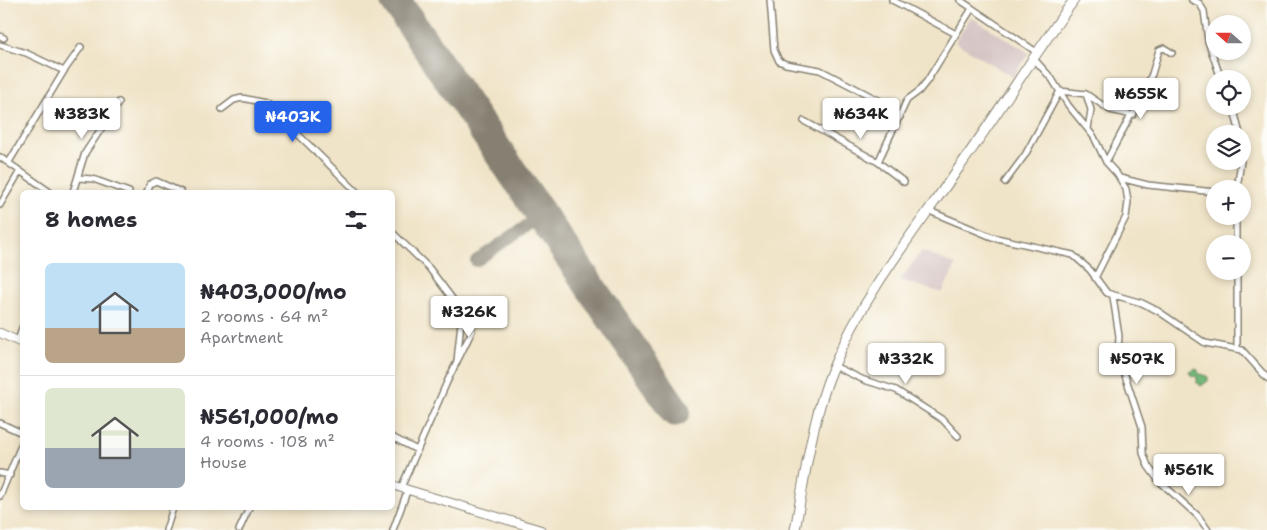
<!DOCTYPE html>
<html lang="en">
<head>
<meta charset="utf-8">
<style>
  :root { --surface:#fff; --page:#f2f2f3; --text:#2b2b33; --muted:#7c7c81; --line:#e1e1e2; --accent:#2563eb }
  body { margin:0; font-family:"Shantell Sans",sans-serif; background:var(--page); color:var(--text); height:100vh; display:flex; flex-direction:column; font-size:19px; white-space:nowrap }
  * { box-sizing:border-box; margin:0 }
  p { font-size:16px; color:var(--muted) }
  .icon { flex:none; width:28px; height:28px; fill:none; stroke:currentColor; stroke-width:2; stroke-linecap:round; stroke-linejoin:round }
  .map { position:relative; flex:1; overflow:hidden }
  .side { position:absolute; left:20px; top:190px; width:375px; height:320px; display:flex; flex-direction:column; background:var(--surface); border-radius:8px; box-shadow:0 2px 8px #0003 }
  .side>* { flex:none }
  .needle { width:32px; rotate:291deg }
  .fabs { position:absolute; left:1206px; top:15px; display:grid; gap:10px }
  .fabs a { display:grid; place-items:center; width:45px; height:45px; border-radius:50%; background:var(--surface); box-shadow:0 2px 8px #0003; font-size:25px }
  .price { position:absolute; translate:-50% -42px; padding:0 11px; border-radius:5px; background:#fff; color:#222; font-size:16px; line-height:32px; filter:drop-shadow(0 1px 2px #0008) }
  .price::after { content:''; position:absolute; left:50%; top:30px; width:15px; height:11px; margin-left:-8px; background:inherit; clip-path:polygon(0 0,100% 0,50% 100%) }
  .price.selected { background:var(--accent); color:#fff }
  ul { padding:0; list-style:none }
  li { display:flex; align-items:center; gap:15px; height:125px; padding:0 25px }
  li+li { border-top:1px solid var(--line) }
  li span { display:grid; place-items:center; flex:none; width:140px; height:100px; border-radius:8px; color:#555 }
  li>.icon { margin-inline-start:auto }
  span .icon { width:60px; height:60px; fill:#fffc; stroke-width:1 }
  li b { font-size:21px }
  h2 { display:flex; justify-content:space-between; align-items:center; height:60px; padding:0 25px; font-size:21px }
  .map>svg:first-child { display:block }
  .industrial { fill:#d1bfbf }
  .forest { fill:#75b87a; stroke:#486a4b }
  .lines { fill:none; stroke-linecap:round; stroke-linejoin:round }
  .taxiway { stroke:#868072; stroke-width:12 }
  .runway { stroke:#868072; stroke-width:31 }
  .street-casing { stroke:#868072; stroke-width:8 }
  .primary-casing { stroke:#868072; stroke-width:10 }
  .highway-casing { stroke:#868072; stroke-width:11 }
  .street { stroke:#fff; stroke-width:5 }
  .primary { stroke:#fff; stroke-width:8 }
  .highway { stroke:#fff; stroke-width:9 }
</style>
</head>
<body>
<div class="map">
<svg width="1267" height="530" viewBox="0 0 1267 530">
  <rect width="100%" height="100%" fill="#fdfcf7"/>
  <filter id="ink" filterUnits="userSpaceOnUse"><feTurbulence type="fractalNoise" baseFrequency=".02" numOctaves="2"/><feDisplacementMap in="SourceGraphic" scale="10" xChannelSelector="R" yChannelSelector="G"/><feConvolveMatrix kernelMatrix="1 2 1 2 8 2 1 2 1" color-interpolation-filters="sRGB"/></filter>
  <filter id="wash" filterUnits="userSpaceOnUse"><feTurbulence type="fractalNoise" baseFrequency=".0096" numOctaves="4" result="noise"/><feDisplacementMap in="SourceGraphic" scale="20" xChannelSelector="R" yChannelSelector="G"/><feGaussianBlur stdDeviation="1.12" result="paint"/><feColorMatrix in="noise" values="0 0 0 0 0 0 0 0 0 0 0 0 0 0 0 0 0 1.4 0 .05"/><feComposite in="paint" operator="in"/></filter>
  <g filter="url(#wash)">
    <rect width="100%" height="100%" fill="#f0e4c8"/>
    <path class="industrial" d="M 971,17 L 1029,53 L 1013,77 L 955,42 Z
      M 922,251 L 956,265 L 942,293 L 900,280 Z"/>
    <path class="forest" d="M 1197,368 L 1199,374 L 1208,376 L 1208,381 L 1201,386 L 1197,383 L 1197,377 L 1191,375 L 1189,371 Z"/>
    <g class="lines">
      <path class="taxiway" d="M 476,261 L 542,215"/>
      <path class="runway" d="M 395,0 L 675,411"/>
    </g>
  </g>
  <g filter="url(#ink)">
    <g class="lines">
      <defs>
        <path id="street" d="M 770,0 L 774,50 L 779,61 L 786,64 L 820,70 L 886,104 L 900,117
          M 892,0 L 956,34
          M 960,0 L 1038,53
          M 1192,0 L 1199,3 L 1204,11 L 1208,41 L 1221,79
          M 0,36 L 4,38
          M 0,45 L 26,53 L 64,71
          M 1034,59 L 1052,79 L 1068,105 L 1094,137 L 1106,162 L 1117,174 L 1126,189 L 1128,202 L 1126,217 L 1095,278
          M 1086,94 L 1110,110 L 1133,115 L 1152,74 L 1159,50 L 1164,48 L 1172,53
          M 1233,106 L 1240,134
          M 222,109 L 234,100 L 242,98 L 266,103 L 357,192
          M 804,121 L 878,162 L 904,182
          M 0,157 L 50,192
          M 9,162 L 64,71 L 81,47
          M 878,162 L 907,100 L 919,91 L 927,81 L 971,10
          M 1106,162 L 1131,115
          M 78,178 L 93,179 L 129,192
          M 1120,178 L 1148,185 L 1215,192
          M 1005,182 L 1025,155 L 1060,91 L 1086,94 L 1091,110 L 1088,129
          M 1237,189 L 1241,161
          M 73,192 L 85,153 L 119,102
          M 147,192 L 150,184 L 156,181 L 181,192
          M 0,205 L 20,171
          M 927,210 L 992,237 L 1073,255 L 1090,270 L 1107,293 L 1142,303 L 1158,311 L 1205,343 L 1242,350 L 1267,378
          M 1236,216 L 1236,244
          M 392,232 L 429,268 L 470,322 L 472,331 L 447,382 L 401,488
          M 1113,297 L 1119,336 L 1118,354 L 1142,427 L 1143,453 L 1148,466 L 1158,480 L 1198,516 L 1208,530
          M 18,341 L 22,328
          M 1237,347 L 1237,271
          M 457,361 L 462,313
          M 834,366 L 864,380 L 896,390 L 943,420 L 958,436
          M 0,423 L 22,433
          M 392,437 L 417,450
          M 0,473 L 10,475
          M 0,496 L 22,443
          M 166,530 L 173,508
          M 239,530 L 249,508
          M 393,530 L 408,489"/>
        <path id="primary" d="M 0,333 L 22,343
          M 392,485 L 541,530"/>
        <path id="highway" d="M 795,530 C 805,476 812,418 833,368 C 863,295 913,233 958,169 C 998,113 1034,55 1074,0"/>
      </defs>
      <use href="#street" class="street-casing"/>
      <use href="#primary" class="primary-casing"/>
      <use href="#highway" class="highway-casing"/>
      <use href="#street" class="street"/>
      <use href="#primary" class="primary"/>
      <use href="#highway" class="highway"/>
    </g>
  </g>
</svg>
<div class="fabs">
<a><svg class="needle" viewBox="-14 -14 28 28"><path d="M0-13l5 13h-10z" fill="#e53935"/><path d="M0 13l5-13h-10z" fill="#7c7c81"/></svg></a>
<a><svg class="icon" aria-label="locate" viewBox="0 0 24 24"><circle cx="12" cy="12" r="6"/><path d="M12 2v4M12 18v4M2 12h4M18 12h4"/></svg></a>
<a><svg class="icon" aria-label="layers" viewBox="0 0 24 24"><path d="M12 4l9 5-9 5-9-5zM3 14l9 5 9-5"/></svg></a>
<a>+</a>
<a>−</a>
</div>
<b class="price" style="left:1141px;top:120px">₦655K</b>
<b class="price" style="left:82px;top:140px">₦383K</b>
<b class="price" style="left:861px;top:140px">₦634K</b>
<b class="price selected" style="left:293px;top:143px">₦403K</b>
<b class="price" style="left:469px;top:338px">₦326K</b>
<b class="price" style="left:906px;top:385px">₦332K</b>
<b class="price" style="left:1137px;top:385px">₦507K</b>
<b class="price" style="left:1189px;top:496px">₦561K</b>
<section class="side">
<h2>8 homes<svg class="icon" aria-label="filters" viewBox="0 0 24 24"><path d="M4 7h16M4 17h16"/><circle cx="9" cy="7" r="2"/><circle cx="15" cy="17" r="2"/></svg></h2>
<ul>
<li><span style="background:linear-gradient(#bfe0f5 65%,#b9a48a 0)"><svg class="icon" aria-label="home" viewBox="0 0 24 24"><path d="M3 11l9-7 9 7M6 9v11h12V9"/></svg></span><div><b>₦403,000/mo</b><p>2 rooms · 64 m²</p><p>Apartment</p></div></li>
<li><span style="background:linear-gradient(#dfe7d0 60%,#9aa5b1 0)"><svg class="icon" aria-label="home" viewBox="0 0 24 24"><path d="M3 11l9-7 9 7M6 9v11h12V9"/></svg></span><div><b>₦561,000/mo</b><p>4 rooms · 108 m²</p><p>House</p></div></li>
</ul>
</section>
</div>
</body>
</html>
